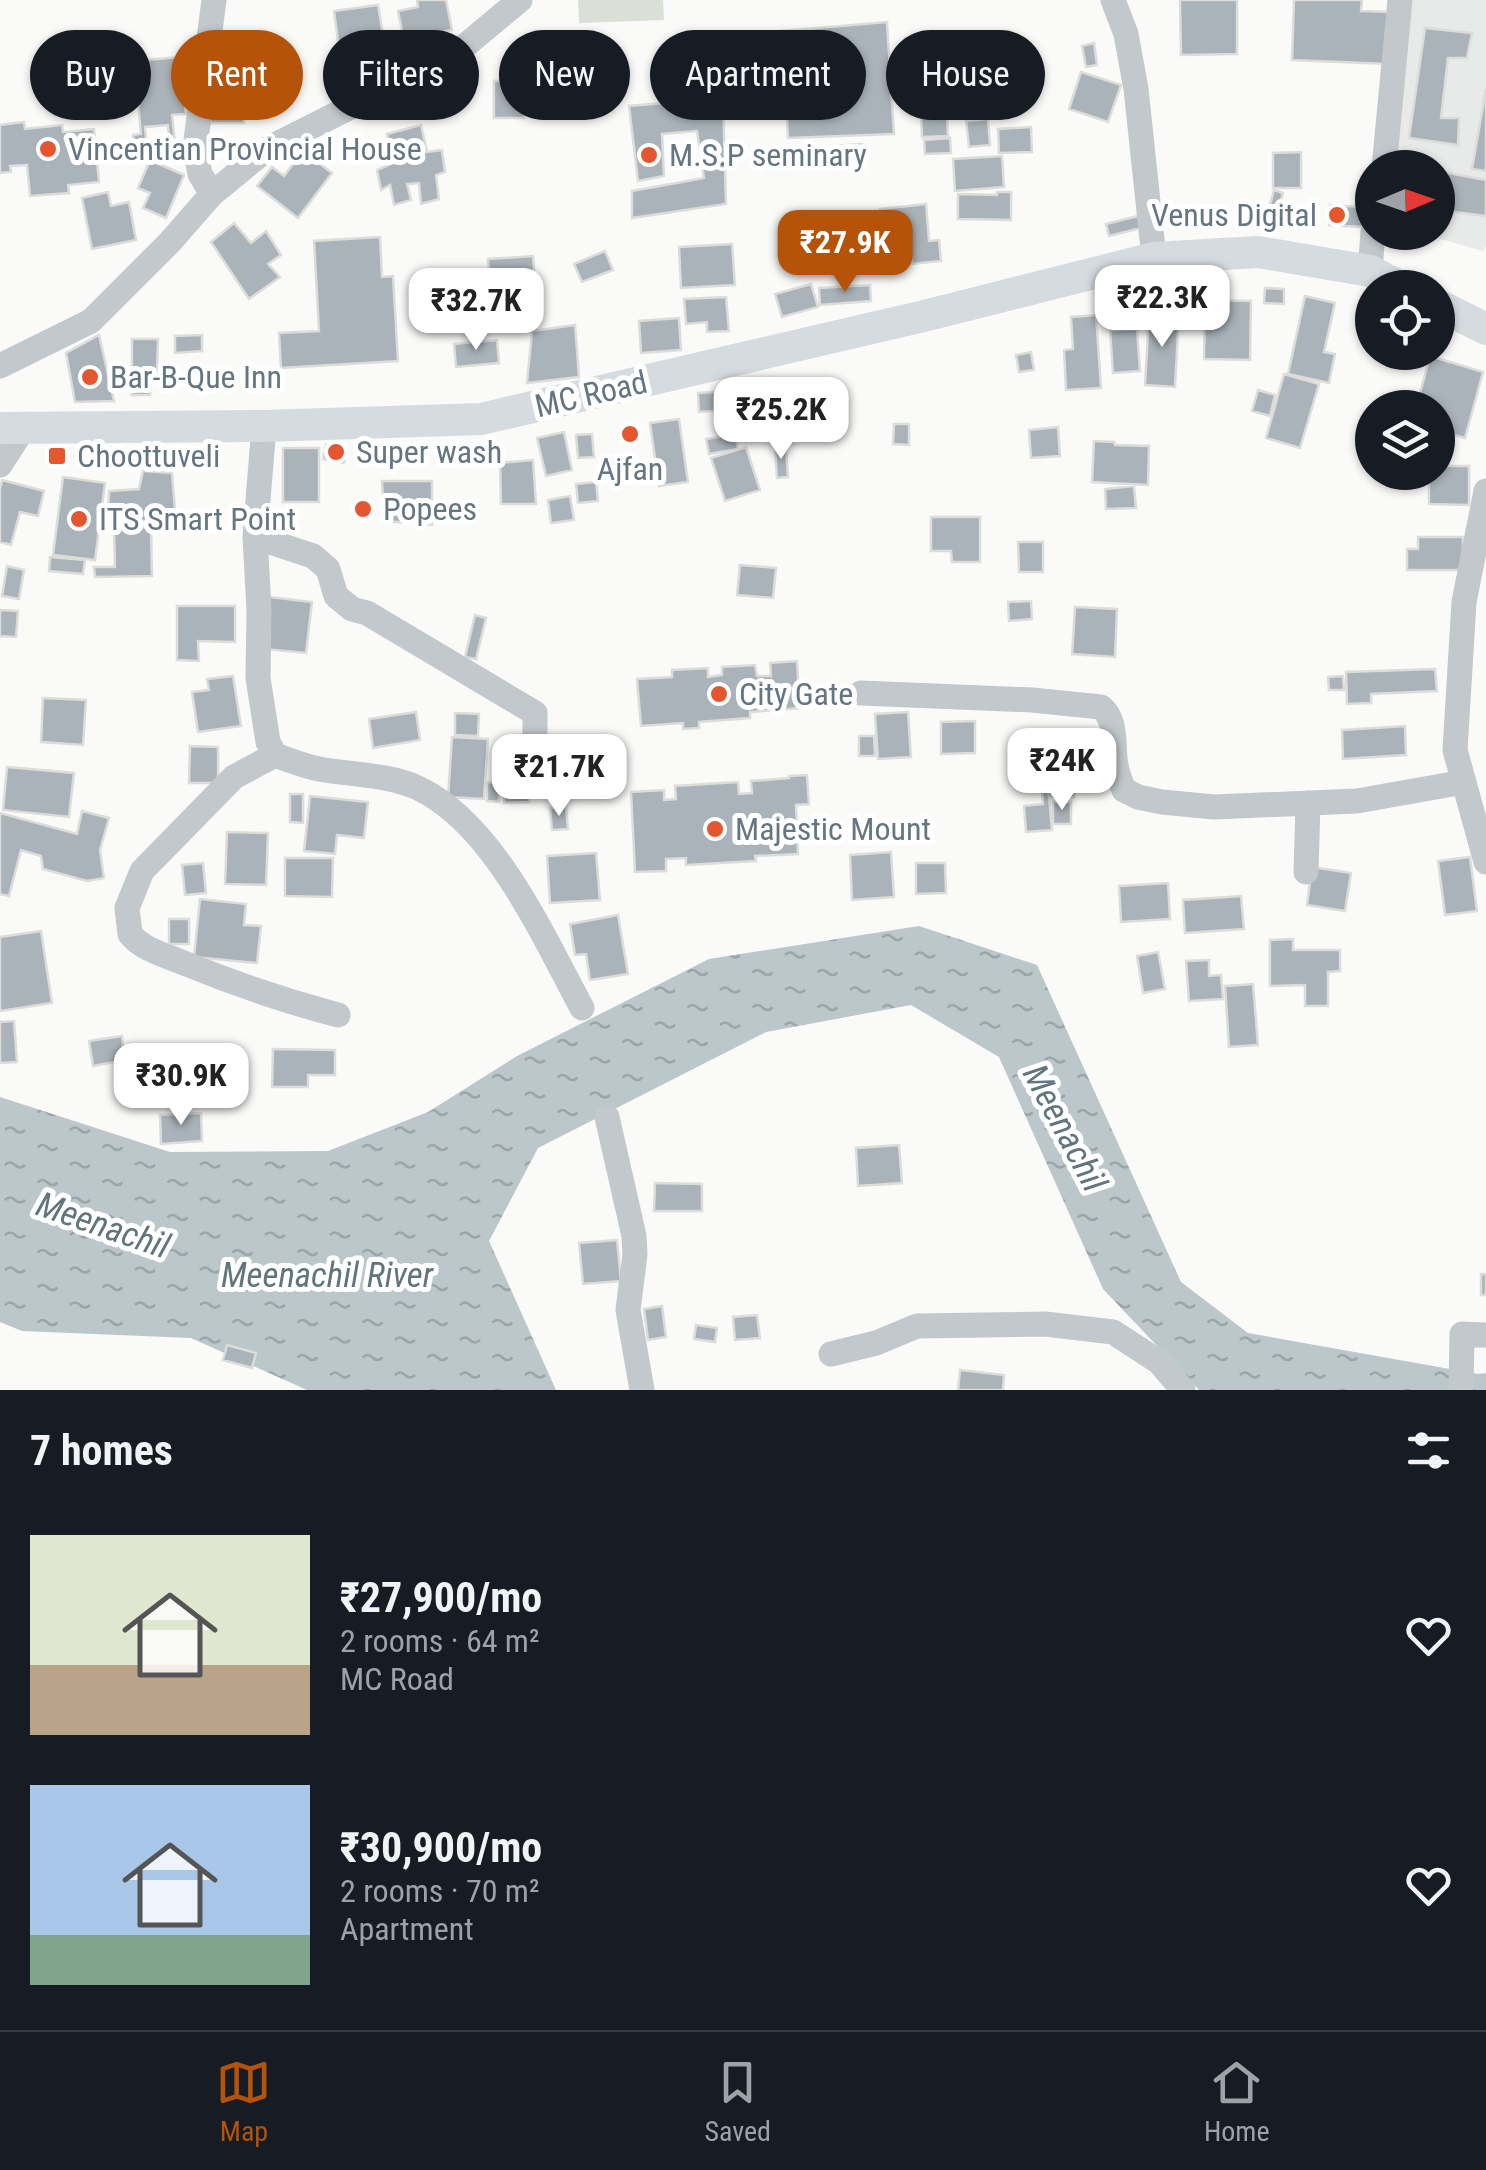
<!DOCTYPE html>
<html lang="en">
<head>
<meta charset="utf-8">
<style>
  :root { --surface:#171b24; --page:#242831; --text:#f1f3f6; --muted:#9ea1a6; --line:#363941; --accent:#b45309 }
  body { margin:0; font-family:"Roboto Condensed",sans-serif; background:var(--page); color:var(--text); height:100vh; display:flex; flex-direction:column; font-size:38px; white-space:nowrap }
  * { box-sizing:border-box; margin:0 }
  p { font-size:32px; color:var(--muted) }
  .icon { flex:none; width:55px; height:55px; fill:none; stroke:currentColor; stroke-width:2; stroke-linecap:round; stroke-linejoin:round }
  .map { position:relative; height:1390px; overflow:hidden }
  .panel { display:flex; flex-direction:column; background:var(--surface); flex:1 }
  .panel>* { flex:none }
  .guide { position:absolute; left:30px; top:30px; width:1428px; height:90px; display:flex; gap:20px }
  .needle { width:65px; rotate:88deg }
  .buttons { position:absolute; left:1355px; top:150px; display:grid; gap:20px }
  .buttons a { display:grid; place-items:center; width:100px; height:100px; border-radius:50%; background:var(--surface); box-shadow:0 2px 8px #0004; font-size:50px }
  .price { position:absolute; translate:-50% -85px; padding:0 22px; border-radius:20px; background:#fff; color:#222; font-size:32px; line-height:65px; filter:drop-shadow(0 2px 5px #0008) }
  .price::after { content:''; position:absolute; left:50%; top:60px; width:30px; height:22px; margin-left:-15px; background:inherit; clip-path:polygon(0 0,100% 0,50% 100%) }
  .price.on { background:var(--accent); color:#fff }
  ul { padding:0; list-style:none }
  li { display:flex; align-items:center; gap:30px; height:250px; padding:0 30px }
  li span { display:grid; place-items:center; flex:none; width:280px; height:200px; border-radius:0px; color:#555 }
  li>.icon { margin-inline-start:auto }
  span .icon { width:120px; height:120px; fill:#fffc; stroke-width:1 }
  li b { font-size:42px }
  h2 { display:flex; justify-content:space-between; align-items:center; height:120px; padding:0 30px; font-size:42px }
  .chip { padding:0 35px; border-radius:45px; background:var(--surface); box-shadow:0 2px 8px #0004; font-size:35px; line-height:90px }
  .chip.on { background:var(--accent); color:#fff }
  .tab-bar { display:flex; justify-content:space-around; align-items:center; height:140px; border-top:2px solid var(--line); background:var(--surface); font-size:28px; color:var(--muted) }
  .tab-bar a { display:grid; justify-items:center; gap:5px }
  .tab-bar .on { color:var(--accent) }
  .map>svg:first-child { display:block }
  .built { fill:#e8e9e9 }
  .grass { fill:#dadfd7 }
  .water { fill:url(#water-ripples) }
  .building { fill:#aab3b9; stroke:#dcdcda; stroke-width:2.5 }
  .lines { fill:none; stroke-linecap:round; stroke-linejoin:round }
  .minor { stroke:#c3c8cc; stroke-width:25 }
  .major { stroke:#d6dbdf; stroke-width:32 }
  .poi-dot { fill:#e4572e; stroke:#fff; stroke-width:4 }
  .labels { text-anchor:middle; stroke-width:10; stroke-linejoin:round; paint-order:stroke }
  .poi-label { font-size:32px; fill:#657683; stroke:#fff; text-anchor:start }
  .street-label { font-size:32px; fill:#657683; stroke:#fff }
  .water-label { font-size:35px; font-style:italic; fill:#60757c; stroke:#fff }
</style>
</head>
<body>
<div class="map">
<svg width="1486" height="1390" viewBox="0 0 1486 1390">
  <defs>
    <pattern id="water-ripples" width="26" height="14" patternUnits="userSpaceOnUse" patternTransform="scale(2.5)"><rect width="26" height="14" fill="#bbc7cb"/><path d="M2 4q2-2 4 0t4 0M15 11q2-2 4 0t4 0" fill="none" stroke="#9ca6aa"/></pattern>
  </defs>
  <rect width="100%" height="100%" fill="#fafaf8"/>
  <path class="built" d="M 1411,0 L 1486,0 L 1486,246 L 1483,251 L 1419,233 L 1438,232 L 1438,168 L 1392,168 Z"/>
  <path class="grass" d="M 578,0 L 663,0 L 664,20 L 579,23 Z"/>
  <path class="water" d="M 919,926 L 1037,965 L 1181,1282 L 1248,1333 L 1478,1374 L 1486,1373 L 1486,1390 L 1199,1390 L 1103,1289 L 999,1057 L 911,1005 L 766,1032 L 538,1148 L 489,1241 L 556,1390 L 307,1390 L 191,1338 L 22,1331 L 0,1322 L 0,1097 L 170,1152 L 328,1151 L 428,1112 L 517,1056 L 709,959 Z"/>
  <path class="building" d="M 417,0 L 446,0 L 452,30 L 435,33 L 437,45 L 406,51 L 398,11 L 418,7 Z
    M 1180,0 L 1237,0 L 1237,54 L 1181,55 Z
    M 1294,0 L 1362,0 L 1361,11 L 1391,12 L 1388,64 L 1292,60 Z
    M 378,5 L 383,35 L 368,38 L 370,53 L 340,57 L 334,11 Z
    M 887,22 L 894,134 L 788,138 L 782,31 Z
    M 1425,28 L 1472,33 L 1467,58 L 1448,58 L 1441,118 L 1459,118 L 1458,145 L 1409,138 Z
    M 226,40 L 245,41 L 244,123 L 210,123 L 211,57 L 225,58 Z
    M 1094,43 L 1097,65 L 1086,67 L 1082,46 Z
    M 287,47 L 290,83 L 253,86 L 251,50 Z
    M 607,55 L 626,62 L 620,81 L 601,74 Z
    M 944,55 L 946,92 L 919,93 L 917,57 Z
    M 180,57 L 186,114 L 172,115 L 176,152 L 170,152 L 168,125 L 145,127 L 147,150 L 134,151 L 133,135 L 141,134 L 134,61 Z
    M 565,68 L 566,96 L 539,97 L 538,69 Z
    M 1081,72 L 1121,85 L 1108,122 L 1069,109 Z
    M 1023,75 L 1026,106 L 983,109 L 981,78 Z
    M 524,80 L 524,118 L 494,118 L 494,81 Z
    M 1486,89 L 1486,171 L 1472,169 Z
    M 946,94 L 948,136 L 922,137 L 920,95 Z
    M 723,98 L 726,204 L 632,218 L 632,191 L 704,178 L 697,131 L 662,134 L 664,176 L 638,181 L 629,106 Z
    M 988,119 L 990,145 L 969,147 L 966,121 Z
    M 24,122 L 25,129 L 62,125 L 63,132 L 94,129 L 99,182 L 68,185 L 69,193 L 30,196 L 27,165 L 10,166 L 11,172 L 0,173 L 0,125 Z
    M 421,125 L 427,152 L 442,150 L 445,172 L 436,175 L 439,199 L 421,204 L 419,183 L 407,184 L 411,200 L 394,205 L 390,185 L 381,190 L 377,170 L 393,163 L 387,134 Z
    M 1031,127 L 1032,152 L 999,153 L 998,129 Z
    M 950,138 L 951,153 L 925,154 L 924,140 Z
    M 862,144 L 863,156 L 834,158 L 833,146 Z
    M 303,151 L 332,173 L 298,218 L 257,186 L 272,167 L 284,176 Z
    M 1301,152 L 1301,188 L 1273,188 L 1273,153 Z
    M 1002,156 L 1004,187 L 955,191 L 953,159 Z
    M 150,160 L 184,175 L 166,218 L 143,208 L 150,193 L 138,188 Z
    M 1438,171 L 1486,180 L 1486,216 L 1438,210 Z
    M 1274,190 L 1283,193 L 1277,214 L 1268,212 Z
    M 108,192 L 111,206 L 129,202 L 136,240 L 92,249 L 82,198 Z
    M 997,192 L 1011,192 L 1011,220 L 958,219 L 958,194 L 997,195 Z
    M 926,204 L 929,241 L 939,240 L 941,261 L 912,264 L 909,239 L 883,242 L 880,209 Z
    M 1330,205 L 1345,206 L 1344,226 L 1329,225 Z
    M 1345,206 L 1364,207 L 1363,227 L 1344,226 Z
    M 1138,216 L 1141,228 L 1109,236 L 1106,224 Z
    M 234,223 L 251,243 L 266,231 L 281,255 L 268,264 L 280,277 L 249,299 L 211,242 Z
    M 380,237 L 382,277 L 393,276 L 398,361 L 281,368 L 279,333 L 319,331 L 314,241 Z
    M 732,244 L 735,285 L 681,288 L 679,247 Z
    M 605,251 L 613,270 L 582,282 L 574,264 Z
    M 533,256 L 535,282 L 490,284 L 488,259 Z
    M 811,284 L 818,307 L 782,317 L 775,294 Z
    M 870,285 L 871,301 L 820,305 L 819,288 Z
    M 1265,288 L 1284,289 L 1284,304 L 1264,303 Z
    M 1305,296 L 1335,303 L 1324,352 L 1335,354 L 1329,383 L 1288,374 Z
    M 726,297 L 729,331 L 707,332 L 707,322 L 686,324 L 684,299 Z
    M 1205,300 L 1251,301 L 1250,360 L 1204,359 Z
    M 1369,307 L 1372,308 L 1372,331 L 1361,327 Z
    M 1149,314 L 1179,315 L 1175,387 L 1145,385 Z
    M 1096,315 L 1101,388 L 1066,390 L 1064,350 L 1073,349 L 1071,317 Z
    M 679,318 L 681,350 L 641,353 L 639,321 Z
    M 575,325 L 579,377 L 527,383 L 532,331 Z
    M 1137,329 L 1140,371 L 1113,373 L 1110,330 Z
    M 99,335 L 114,401 L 75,402 L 66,353 Z
    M 202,335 L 202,351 L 175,353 L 175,336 Z
    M 132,339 L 158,339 L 157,372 L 150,372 L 150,395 L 132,395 Z
    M 497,340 L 499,363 L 456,367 L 454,344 Z
    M 1031,352 L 1034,370 L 1019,372 L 1016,355 Z
    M 1430,356 L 1483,372 L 1465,438 L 1438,430 L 1438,408 L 1416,408 Z
    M 1284,374 L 1319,384 L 1300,448 L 1266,438 Z
    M 773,378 L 778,395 L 762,400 L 770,426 L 761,429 L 749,385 Z
    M 744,390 L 746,409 L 699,412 L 698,393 Z
    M 1258,390 L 1275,395 L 1270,416 L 1252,411 Z
    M 679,419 L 688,482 L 659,486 L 650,423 Z
    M 894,424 L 909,424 L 909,445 L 893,444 Z
    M 1058,427 L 1060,456 L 1031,458 L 1029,430 Z
    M 564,432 L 572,470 L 546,476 L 537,438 Z
    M 592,434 L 594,457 L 578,458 L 576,435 Z
    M 735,434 L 738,449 L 709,454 L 706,439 Z
    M 1094,441 L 1114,442 L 1115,445 L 1149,446 L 1148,485 L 1092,482 Z
    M 326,445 L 347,450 L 344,463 L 323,459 Z
    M 746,447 L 760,490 L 725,501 L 711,458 Z
    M 786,447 L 788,477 L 777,478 L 775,448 Z
    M 283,448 L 319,448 L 319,502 L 283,502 Z
    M 533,460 L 536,504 L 501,504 L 500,463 Z
    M 1438,466 L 1469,466 L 1469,505 L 1429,504 L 1429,472 L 1438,472 Z
    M 143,471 L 172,473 L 176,521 L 108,521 L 109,491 L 139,489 Z
    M 63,477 L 105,483 L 95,560 L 53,555 Z
    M 2,480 L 44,491 L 38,516 L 20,512 L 11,545 L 0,542 L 0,490 Z
    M 382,481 L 432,481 L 432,525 L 384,521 Z
    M 596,482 L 598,501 L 578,503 L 576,484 Z
    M 1134,486 L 1136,508 L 1106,509 L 1105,489 Z
    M 570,496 L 574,520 L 551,523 L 548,500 Z
    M 931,517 L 980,517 L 980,562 L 952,562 L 951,551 L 931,551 Z
    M 151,527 L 152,576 L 95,577 L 94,567 L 115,567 L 114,528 Z
    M 1418,537 L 1463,537 L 1463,570 L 1407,570 L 1407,549 L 1418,549 Z
    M 1018,542 L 1043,542 L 1043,572 L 1019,572 Z
    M 50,557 L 85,560 L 83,574 L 49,571 Z
    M 740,565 L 776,568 L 773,598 L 737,595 Z
    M 7,566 L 24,570 L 19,599 L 2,596 Z
    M 270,597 L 312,602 L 306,653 L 264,649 Z
    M 1031,601 L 1032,619 L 1009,621 L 1008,602 Z
    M 177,606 L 235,606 L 235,642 L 198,641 L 199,661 L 177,660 Z
    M 1075,607 L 1117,609 L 1115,657 L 1072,654 Z
    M 0,610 L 18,611 L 16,637 L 0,636 Z
    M 475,615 L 486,618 L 476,659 L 465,657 Z
    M 797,661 L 800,708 L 750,712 L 750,718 L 699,722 L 699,728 L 683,729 L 683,723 L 641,726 L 637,679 L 672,677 L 672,670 L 708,668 L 708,677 L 722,675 L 722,667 L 755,665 L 757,676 L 771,676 L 770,663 Z
    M 1435,669 L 1437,691 L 1371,694 L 1371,703 L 1347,704 L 1346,672 Z
    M 233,676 L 241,726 L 198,732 L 192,692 L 209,690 L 207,679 Z
    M 1343,676 L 1344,690 L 1329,690 L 1328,677 Z
    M 43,698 L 86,700 L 83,745 L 41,742 Z
    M 416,712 L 420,740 L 373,748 L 369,719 Z
    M 908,712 L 911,757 L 878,759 L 875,714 Z
    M 455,713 L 479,714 L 478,736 L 455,735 Z
    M 975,721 L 975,753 L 941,754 L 941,722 Z
    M 1405,726 L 1406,755 L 1343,759 L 1342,730 Z
    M 859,736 L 874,736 L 875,756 L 859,756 Z
    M 452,737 L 488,739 L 484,799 L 448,797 Z
    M 596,742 L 599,771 L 582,773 L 579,744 Z
    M 190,746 L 218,747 L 218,783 L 189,783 Z
    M 503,746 L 528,746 L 529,802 L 504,803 Z
    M 1045,754 L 1052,830 L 1026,832 L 1024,806 L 1043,804 L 1041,783 L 1031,784 L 1029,755 Z
    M 1050,754 L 1075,755 L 1074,797 L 1049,796 Z
    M 7,767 L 74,773 L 69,817 L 3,810 Z
    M 529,767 L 545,767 L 545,789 L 530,789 Z
    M 807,775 L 809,804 L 796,805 L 798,854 L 755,856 L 756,861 L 686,865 L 686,858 L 666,859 L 666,871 L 635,872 L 631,792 L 664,790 L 664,800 L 676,799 L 675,786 L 738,782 L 739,794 L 752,793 L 751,781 L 789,778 L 789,776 Z
    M 487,782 L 499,783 L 499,802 L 487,801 Z
    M 290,794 L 303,794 L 303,823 L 290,822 Z
    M 310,796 L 368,802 L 364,838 L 337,835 L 335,854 L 304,851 Z
    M 1053,802 L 1071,802 L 1071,824 L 1053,824 Z
    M 566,807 L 568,829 L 552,830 L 550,808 Z
    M 82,811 L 109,818 L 100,850 L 104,878 L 87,881 L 43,869 L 41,856 L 21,850 L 9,896 L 0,894 L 0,813 L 77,834 Z
    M 227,832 L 268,833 L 266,885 L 225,884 Z
    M 891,852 L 894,897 L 852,900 L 850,855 Z
    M 596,853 L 600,900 L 550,903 L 547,856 Z
    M 1470,857 L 1477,911 L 1445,915 L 1438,861 Z
    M 285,858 L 333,858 L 332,897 L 285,896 Z
    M 203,863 L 206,893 L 185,895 L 182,865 Z
    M 916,863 L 945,863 L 946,893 L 916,894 Z
    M 1312,867 L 1351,873 L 1345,911 L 1307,905 Z
    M 1168,883 L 1170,919 L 1121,922 L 1119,886 Z
    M 1241,896 L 1244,929 L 1185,933 L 1183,900 Z
    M 200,899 L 246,904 L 244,925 L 261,926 L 257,963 L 194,957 Z
    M 618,915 L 628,974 L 590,980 L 586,954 L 575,955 L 570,924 Z
    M 169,919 L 189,919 L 189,944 L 169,944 Z
    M 41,931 L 52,1003 L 0,1011 L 0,937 Z
    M 1293,939 L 1293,950 L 1340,950 L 1340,971 L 1328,972 L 1328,1006 L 1305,1006 L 1305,985 L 1270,986 L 1270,940 Z
    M 1158,952 L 1165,989 L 1143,993 L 1137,956 Z
    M 1209,960 L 1209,976 L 1221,975 L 1223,999 L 1189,1001 L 1186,961 Z
    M 1253,984 L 1258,1045 L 1229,1047 L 1225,986 Z
    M 14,1021 L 17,1062 L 0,1063 L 0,1022 Z
    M 122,1036 L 125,1060 L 93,1066 L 89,1041 Z
    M 273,1049 L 335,1050 L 335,1075 L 308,1075 L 308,1087 L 272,1087 Z
    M 201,1113 L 202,1141 L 161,1144 L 160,1115 Z
    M 899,1145 L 902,1183 L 858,1186 L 856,1148 Z
    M 655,1183 L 702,1184 L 702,1211 L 654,1211 Z
    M 617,1240 L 621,1281 L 583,1284 L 579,1243 Z
    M 1481,1274 L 1486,1274 L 1486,1295 L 1481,1295 Z
    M 662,1306 L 666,1337 L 648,1340 L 644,1309 Z
    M 757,1315 L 760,1338 L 735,1340 L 733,1317 Z
    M 696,1325 L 717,1328 L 715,1342 L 694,1339 Z
    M 227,1345 L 256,1353 L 252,1368 L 223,1360 Z
    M 960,1370 L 1004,1375 L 1003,1390 L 958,1390 Z"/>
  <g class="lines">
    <path class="minor" d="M 1113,0 L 1126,34 L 1136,89 L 1154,258
      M 1384,168 L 1400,0
      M 212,194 L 200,174 L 195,148 L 214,0
      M 1370,271 L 1373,232
      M 0,366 L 91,321 L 170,242 L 212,194 L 267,149 L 454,55 L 520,0
      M 264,426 L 255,537 L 259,610 L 258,678 L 268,742 L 275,755 C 289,760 304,766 319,769 C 350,775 388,774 418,788 C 494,824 543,936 582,1008
      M 0,465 L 24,428
      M 1486,491 L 1464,602 L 1455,750 L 1486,862
      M 255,537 L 313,556 L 328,569 L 336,596 L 352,609 L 367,613 L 535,713 L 535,743
      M 861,693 L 1032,700 L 1101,707 C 1118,721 1112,745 1116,765 C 1117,774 1121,782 1124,790 L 1138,797 L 1162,802 L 1214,807 L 1357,801 L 1464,782
      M 275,755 L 234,777 L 142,871 L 127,908 L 130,934 C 143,950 165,955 184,963 C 235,984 285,1001 338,1015
      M 1306,872 L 1308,803
      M 607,1117 L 634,1236 L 635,1254 L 628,1310 L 642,1390
      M 831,1354 L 876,1343 L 917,1326 L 1045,1324 L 1113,1332 L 1159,1362 L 1183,1390
      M 1461,1390 L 1462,1334 L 1486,1335"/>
    <path class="major" d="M 1438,305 L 1486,329
      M 0,428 L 264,426 L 481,419 L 924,316 L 1154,258 L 1258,252 L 1370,271 L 1403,288"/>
  </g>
  <g class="poi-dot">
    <circle cx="48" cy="149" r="10"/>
    <circle cx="649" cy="155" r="10"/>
    <circle cx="1337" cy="215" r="10"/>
    <circle cx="90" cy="377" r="10"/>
    <circle cx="630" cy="434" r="10"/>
    <circle cx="336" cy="452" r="10"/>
    <rect x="47" y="446" width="20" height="20" rx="5"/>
    <circle cx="363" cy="509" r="10"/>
    <circle cx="79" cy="519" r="10"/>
    <circle cx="719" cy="694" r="10"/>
    <circle cx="715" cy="829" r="10"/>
  </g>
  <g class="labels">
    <g class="poi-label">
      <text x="68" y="160">Vincentian Provincial House</text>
      <text x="669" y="166">M.S.P seminary</text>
      <text x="1317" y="226" text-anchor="end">Venus Digital</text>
      <text x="110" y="388">Bar-B-Que Inn</text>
      <text x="356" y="463">Super wash</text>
      <text x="77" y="467">Choottuveli</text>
      <text x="630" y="480" text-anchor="middle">Ajfan</text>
      <text x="383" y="520">Popees</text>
      <text x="99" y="530">ITS Smart Point</text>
      <text x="739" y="705">City Gate</text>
      <text x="735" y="840">Majestic Mount</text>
    </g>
    <g class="street-label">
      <text transform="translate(591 394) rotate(-13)" y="11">MC Road</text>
    </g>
    <g class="water-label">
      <text transform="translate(1065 1128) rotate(62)" y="12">Meenachil</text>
      <text transform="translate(103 1225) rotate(19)" y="12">Meenachil</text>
      <text x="327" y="1287">Meenachil River</text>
    </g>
  </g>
</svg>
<div class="buttons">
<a><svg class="needle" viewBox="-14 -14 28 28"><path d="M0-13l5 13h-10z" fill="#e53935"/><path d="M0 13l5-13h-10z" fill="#9ea1a6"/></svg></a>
<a><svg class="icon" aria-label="locate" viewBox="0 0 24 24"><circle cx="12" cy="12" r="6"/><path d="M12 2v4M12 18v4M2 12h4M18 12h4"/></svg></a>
<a><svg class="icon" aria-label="layers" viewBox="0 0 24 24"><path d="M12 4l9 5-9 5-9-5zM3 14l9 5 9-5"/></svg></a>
</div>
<b class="price on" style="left:845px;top:295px">₹27.9K</b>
<b class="price" style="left:1162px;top:350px">₹22.3K</b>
<b class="price" style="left:476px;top:353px">₹32.7K</b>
<b class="price" style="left:781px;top:462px">₹25.2K</b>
<b class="price" style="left:1062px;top:813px">₹24K</b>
<b class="price" style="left:559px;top:819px">₹21.7K</b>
<b class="price" style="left:181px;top:1128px">₹30.9K</b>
<div class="guide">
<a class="chip">Buy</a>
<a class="chip on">Rent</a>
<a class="chip">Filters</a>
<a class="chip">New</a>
<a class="chip">Apartment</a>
<a class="chip">House</a>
</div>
</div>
<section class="panel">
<h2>7 homes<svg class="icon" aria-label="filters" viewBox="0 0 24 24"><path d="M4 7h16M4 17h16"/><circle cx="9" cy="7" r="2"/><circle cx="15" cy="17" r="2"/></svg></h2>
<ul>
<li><span style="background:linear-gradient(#dfe7d0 65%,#b9a48a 0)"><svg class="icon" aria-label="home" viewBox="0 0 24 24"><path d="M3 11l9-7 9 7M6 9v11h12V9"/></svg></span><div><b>₹27,900/mo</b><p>2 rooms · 64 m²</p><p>MC Road</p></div><svg class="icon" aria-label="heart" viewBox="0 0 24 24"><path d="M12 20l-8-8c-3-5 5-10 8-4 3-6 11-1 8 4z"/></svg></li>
<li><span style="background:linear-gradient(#a9c7e8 75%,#7fa58c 0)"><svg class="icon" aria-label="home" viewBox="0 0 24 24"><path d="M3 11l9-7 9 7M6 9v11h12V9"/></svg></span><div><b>₹30,900/mo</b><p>2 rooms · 70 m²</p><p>Apartment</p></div><svg class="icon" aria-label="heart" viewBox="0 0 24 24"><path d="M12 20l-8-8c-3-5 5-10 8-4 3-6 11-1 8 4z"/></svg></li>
</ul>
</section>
<nav class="tab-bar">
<a class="on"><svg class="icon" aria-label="map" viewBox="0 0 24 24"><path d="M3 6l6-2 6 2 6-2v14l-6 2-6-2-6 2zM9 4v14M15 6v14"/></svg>Map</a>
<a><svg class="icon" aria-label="saved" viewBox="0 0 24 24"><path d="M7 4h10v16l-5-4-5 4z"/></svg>Saved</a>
<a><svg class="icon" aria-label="home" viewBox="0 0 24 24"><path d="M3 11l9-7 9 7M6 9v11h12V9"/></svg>Home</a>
</nav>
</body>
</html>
